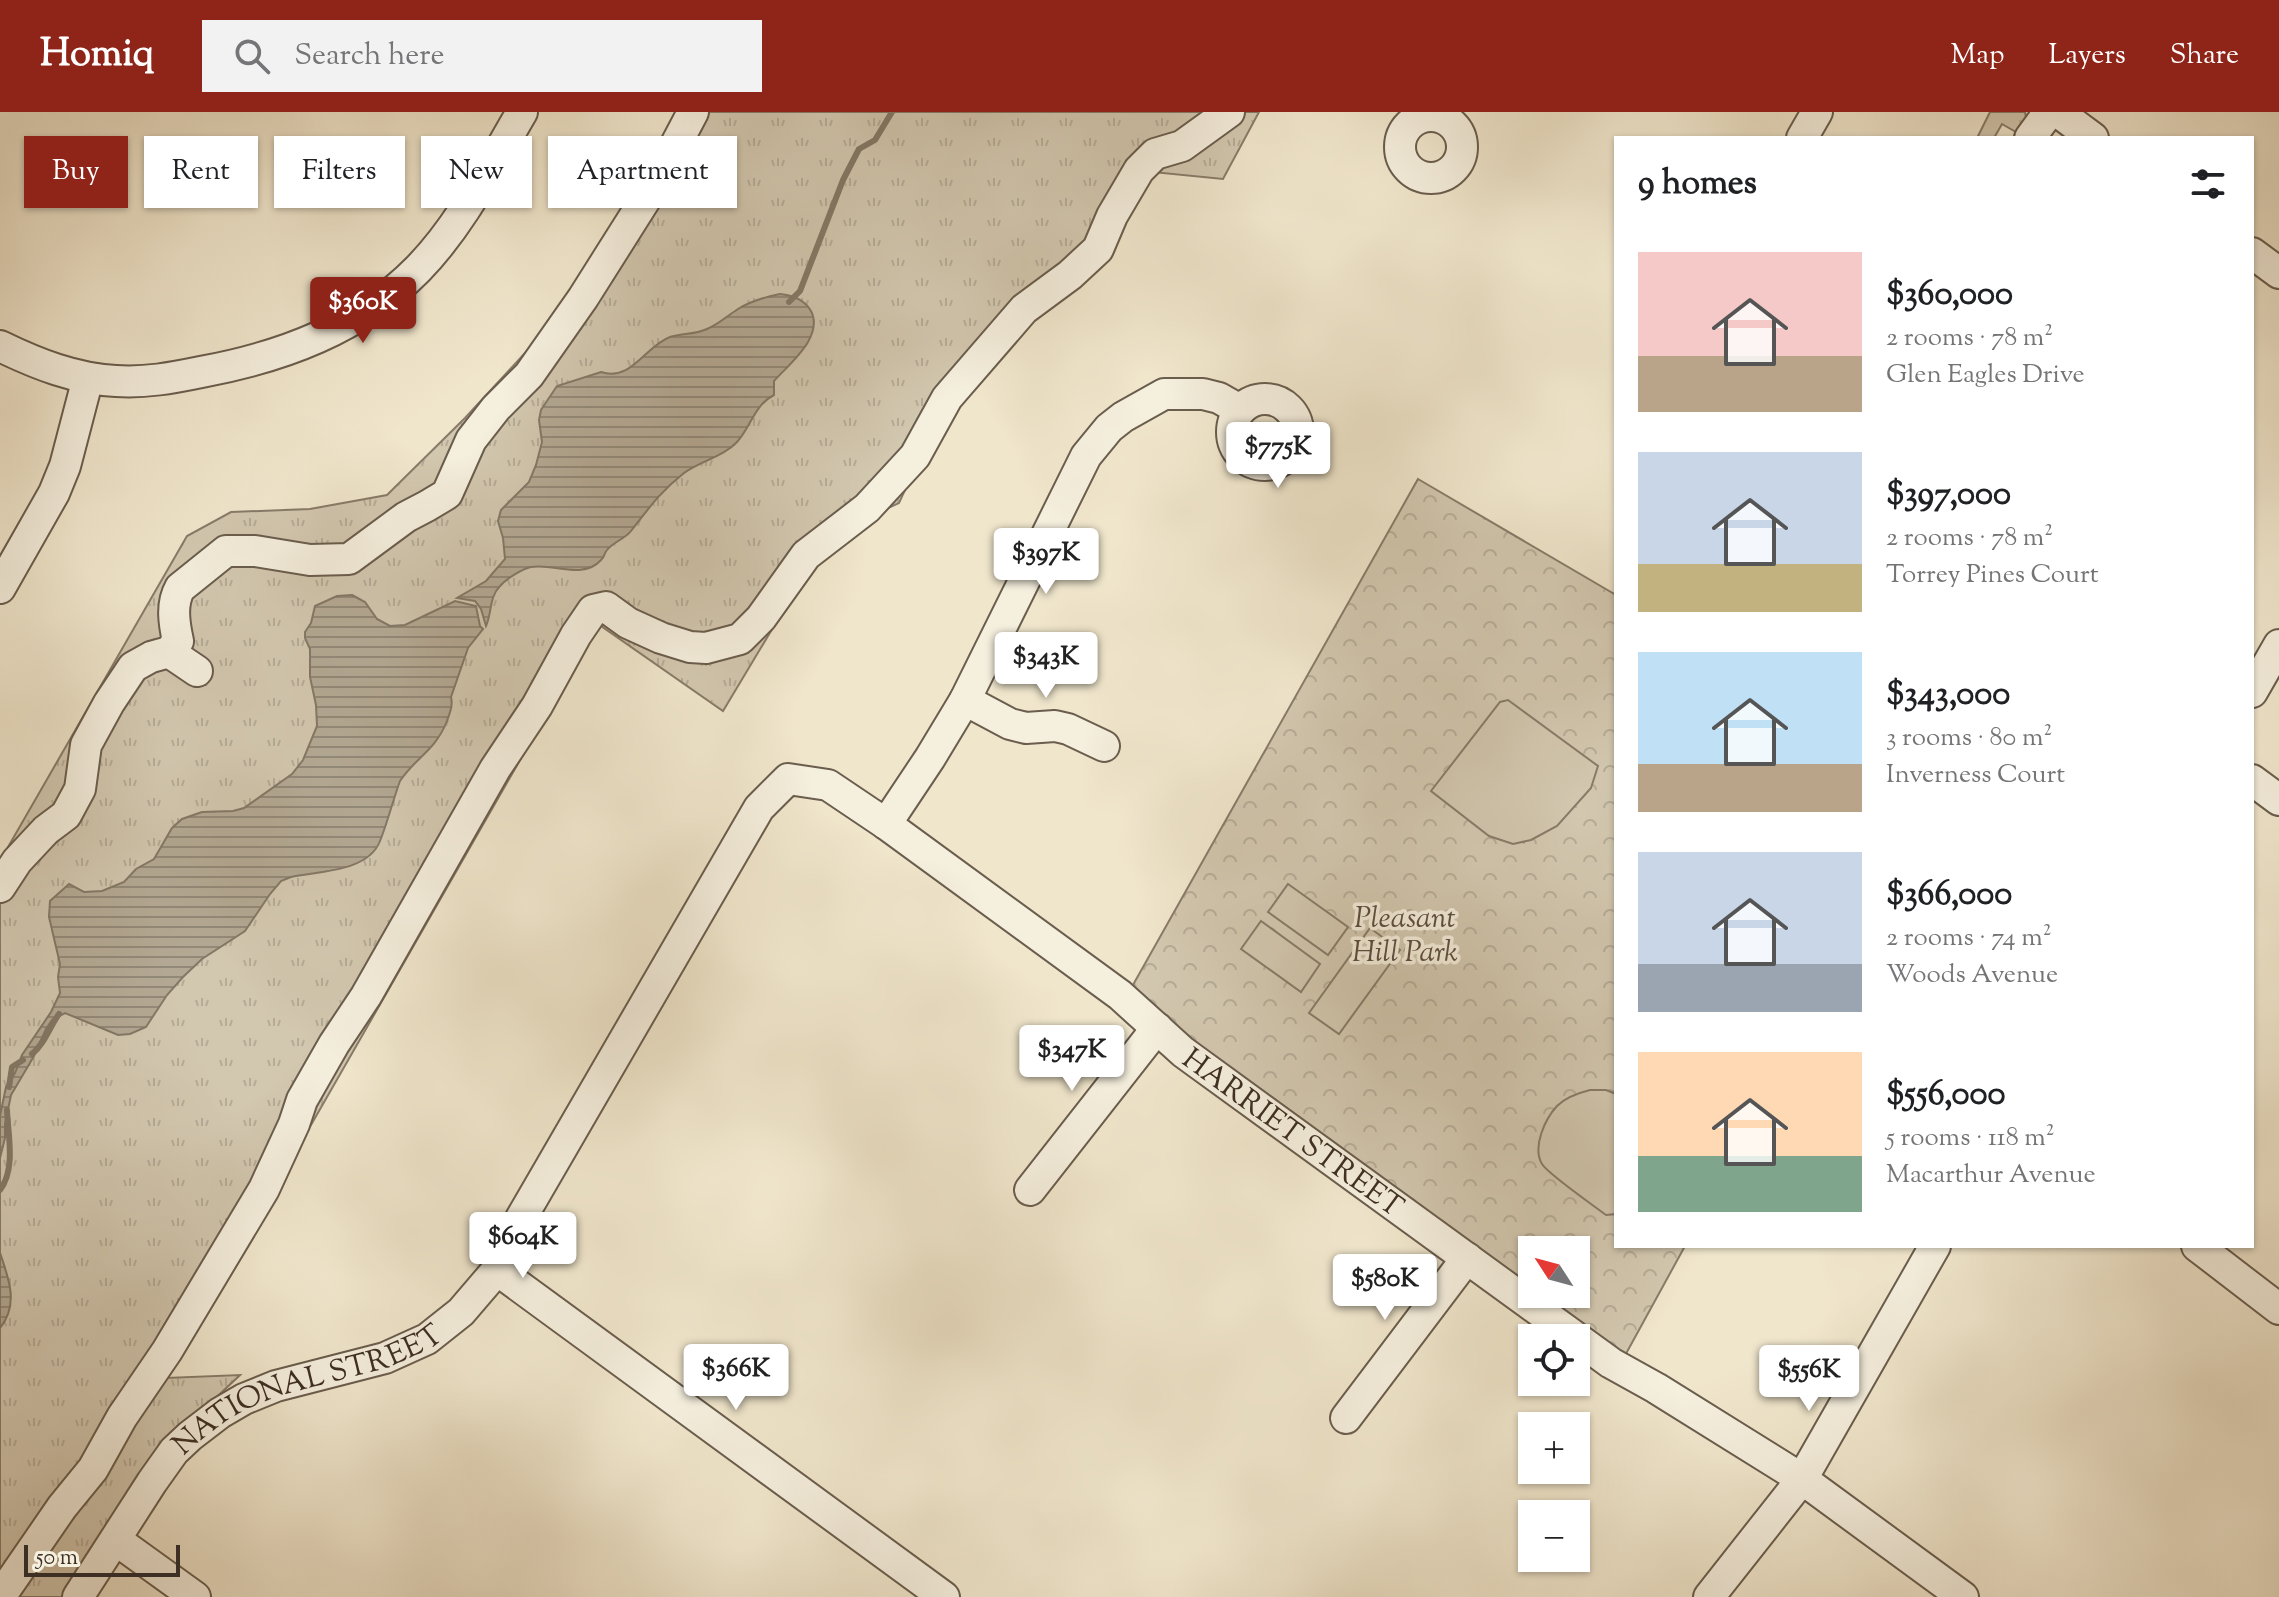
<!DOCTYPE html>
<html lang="en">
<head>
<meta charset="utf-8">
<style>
  :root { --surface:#fff; --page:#f2f2f2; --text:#202124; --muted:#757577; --accent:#8f2418 }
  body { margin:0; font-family:"Sorts Mill Goudy",serif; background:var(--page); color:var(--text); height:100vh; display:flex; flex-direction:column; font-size:30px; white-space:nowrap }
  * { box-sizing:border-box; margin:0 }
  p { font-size:26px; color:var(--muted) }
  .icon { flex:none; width:44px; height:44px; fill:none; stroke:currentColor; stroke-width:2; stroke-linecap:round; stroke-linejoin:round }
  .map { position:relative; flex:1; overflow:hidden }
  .details { position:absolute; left:1614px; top:24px; width:640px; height:1112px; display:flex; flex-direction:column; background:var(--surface); border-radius:0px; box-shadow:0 2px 6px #0004 }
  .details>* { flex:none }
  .guide { position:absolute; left:24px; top:24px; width:760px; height:72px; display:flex; gap:16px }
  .needle { width:52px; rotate:306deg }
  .controls { position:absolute; left:1518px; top:1124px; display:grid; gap:16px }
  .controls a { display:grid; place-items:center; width:72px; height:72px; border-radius:0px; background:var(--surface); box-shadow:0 2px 6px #0004; font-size:40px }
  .scale { position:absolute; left:24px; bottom:20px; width:156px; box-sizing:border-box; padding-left:8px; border:4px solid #3d2f23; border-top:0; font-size:22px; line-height:28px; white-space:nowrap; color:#3d2f23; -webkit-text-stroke:6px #f5efde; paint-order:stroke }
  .price { position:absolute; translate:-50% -68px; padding:0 18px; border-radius:8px; background:#fff; color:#222; font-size:26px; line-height:52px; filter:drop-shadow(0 2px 4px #0008) }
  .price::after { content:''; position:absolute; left:50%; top:48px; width:24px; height:18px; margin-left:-12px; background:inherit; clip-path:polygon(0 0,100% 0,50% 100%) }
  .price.current { background:var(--accent); color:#fff }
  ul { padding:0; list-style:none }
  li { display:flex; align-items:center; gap:24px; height:200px; padding:0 24px }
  li span { display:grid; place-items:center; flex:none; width:224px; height:160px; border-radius:0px; color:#555 }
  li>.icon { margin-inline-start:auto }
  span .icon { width:96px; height:96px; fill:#fffc; stroke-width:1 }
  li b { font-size:34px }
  h2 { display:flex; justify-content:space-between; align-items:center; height:96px; padding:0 24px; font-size:34px }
  .chip { padding:0 28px; border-radius:0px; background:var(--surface); box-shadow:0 2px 6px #0004; font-size:28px; line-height:72px }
  .chip.current { background:var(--accent); color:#fff }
  header { display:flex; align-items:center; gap:48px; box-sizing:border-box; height:112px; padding:0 40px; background:var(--accent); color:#fff }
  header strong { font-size:38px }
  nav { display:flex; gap:44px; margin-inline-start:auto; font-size:28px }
  .search { width:560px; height:72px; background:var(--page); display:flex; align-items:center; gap:20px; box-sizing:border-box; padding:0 28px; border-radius:0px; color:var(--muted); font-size:30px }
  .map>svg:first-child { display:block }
  .grass { fill:url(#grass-tufts); stroke:#887b69; stroke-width:2 }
  .park { fill:url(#park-crowns); stroke:#887b69; stroke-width:2 }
  .garden { fill:#d2c7af; stroke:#887b69; stroke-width:2 }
  .water { fill:url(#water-rules); stroke:#847866; stroke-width:2 }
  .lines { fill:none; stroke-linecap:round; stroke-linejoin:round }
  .stream { stroke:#847866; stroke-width:6 }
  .minor-casing { stroke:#6a5d4d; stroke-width:34 }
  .minor { stroke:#f5efde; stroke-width:30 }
  .labels { text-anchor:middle; stroke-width:7; stroke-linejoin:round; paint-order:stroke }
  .park-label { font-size:30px; font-style:italic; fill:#5b4d3f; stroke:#f5efde }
  .street-label { font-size:30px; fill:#3d2f23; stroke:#f5efde }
</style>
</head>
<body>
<header>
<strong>Homiq</strong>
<div class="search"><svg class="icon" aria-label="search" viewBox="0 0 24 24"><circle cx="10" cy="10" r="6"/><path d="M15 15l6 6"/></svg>Search here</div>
<nav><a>Map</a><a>Layers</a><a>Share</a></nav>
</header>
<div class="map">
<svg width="2279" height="1485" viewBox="0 0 2279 1485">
  <defs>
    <pattern id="grass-tufts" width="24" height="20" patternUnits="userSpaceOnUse" patternTransform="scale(2)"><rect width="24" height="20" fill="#d2c7af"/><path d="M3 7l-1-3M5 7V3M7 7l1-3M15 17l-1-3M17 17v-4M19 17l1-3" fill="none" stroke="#b5ab96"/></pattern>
    <pattern id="park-crowns" width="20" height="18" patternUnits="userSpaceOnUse" patternTransform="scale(2)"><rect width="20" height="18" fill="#d2c7af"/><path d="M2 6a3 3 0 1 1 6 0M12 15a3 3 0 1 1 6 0" fill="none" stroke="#b5ab96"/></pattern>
    <pattern id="water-rules" width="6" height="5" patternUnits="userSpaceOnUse" patternTransform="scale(2)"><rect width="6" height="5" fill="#b3a893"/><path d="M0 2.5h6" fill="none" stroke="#938978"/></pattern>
  </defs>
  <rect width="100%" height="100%" fill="#f0e6cc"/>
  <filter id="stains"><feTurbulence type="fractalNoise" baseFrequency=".0025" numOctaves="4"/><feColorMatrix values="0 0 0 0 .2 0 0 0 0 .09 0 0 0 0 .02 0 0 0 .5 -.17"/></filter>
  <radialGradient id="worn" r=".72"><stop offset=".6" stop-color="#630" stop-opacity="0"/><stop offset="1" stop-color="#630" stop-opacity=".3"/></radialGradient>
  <path class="grass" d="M 682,0 L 1259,0 L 1223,67 L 1153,60 L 1091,165 L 1041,177 L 938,307 L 899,391 L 828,424 L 723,599 L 598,512 L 166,1266 L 240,1263 L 187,1313 L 66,1485 L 0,1485 L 0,749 L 187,424 L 231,400 L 310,397 L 387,383 L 465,306 L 548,216 Z
    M 1990,0 L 2025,0 L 2027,11 L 2023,24 L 2002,12 L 1994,26 L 1977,26 Z"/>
  <path class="park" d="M 1418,367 L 1616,483 L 1616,1134 L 1685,1134 L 1622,1249 L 1533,1182 L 1576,1182 L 1576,1138 L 1532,1138 L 1532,1182 L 1129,880 Z"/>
  <path class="garden" d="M 1508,588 L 1598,654 L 1591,676 L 1557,714 L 1531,728 L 1513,732 L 1489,724 L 1431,679 L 1500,590 Z
    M 1288,772 L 1348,815 L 1328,843 L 1268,800 Z
    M 1261,809 L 1320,852 L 1301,880 L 1241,837 Z
    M 1370,816 L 1400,838 L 1339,922 L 1309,901 Z
    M 1590,978 L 1606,978 L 1616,982 L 1616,1102 L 1606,1103 C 1593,1093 1548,1062 1542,1052 C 1532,1035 1545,1007 1557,994 C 1566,985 1578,981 1590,978 Z"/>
  <path class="water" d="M 780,182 C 807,185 823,203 808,230 C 800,244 785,257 774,269 L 774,283 C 754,293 751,315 737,330 C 723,345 700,349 684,361 C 660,380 649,396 631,419 C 625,427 613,430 607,438 C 603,443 606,443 601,448 C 583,468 554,451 531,455 C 522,457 506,467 500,474 C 489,485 492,501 486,514 L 481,497 L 475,489 L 457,486 L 486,469 L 505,447 L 503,426 L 498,409 L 501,398 L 529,370 L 536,353 L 542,330 L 539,308 L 541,298 L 557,274 L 601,260 C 632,270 645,234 670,225 C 681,221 694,223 707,217 C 719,212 727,204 738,197 C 751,189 765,185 780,182 Z
    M 352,483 L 365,490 L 377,507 L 390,514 L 405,513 L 455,489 L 476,494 L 480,514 L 483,517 L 468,536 L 451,585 C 453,594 450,600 447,609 C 435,639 416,645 400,669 C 393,688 388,709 380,729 C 368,760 319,759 291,765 L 281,769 L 270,782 L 245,819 L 202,847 L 183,865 L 167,883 L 146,915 L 130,922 L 118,923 L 65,901 L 52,908 L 46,917 L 34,944 L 11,983 L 5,1012 L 5,1026 L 0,1046 L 0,1004 L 6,975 L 15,961 L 22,943 L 51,900 L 60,881 L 58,865 L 60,852 L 49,805 L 50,789 L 69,772 L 84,780 L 102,779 L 124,770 L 136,757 L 154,747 L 172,716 L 182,707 L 202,700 L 233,699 L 244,696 L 292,662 L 303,648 L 317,614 L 316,593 L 310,565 L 310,537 L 305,526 L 305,520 L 311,511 L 315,494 L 337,484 Z
    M 0,1141 C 9,1167 19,1193 0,1216 Z"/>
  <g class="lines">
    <path class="stream" d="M 789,190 L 800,179 L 843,68 L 859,37 L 875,28 L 892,0
      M 32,942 C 44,933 50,914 59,902
      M 9,975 L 12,955 L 23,948
      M 0,1078 C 16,1057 8,1023 7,998"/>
    <defs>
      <g id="minor">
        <path d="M 2058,0 L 2093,26"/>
        <circle cx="1431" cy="35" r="31"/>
        <path d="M 1802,26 L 1817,0"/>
        <path d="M 2030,26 L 2049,0"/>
        <path d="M 2252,141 L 2279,161"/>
        <path d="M 0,234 C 37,252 75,267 116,269 C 145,271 172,266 201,260 C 282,245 359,217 418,157 C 462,112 490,54 522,0"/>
        <circle cx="1265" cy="320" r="33"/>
        <path d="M 0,476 L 54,381 L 65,354 L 88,266"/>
        <path d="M 169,540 L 197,559"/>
        <path d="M 2252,580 L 2279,533"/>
        <path d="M 965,588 L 1010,612 L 1026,616 L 1055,614 L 1068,617 L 1104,634"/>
        <path d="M 2252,668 L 2279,688"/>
        <path d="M 886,712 L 930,646 L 965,588 L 1086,344 L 1109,316 L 1123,305 L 1164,282 L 1203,282 L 1219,286 L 1240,298"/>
        <path d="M 0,775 L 17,749 L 46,718 L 66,703 L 80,677 L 86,633 L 109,591 L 133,555 L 151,545 L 169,540 L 178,529 C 174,511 171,492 180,476 L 226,439 L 255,439 L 310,448 L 349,447 L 406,405 L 427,394 L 447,382 L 471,328 L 496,296 L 529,263 L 583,186 L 655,72 L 693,0"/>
        <path d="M 1030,1078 L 1157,916"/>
        <path d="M 2197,1134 L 2279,1197"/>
        <path d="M 497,1158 L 944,1485"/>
        <path d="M 1346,1306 L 1467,1146"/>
        <path d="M 116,1428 L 195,1485"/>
        <path d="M 0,1485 L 62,1395 L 93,1357 L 122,1305 L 167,1239 L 264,1077 L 294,1012 L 302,988 L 334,932 L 366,884 L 495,657 L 537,594 L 576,523 L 593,498 L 606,495 L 628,511 L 661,526 L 690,535 L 706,536 L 740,527 L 761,506 L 806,443 L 867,396 L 915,344 L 947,286 L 1024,197 L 1070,163 L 1098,137 L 1112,104 L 1139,58 L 1155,42 L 1182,34 L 1229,0"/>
        <path id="s1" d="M 78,1485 L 152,1370 L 174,1339 L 190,1324 L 220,1301 L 244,1287 L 276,1274 L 385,1246 L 427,1227 L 461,1200 L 497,1158 L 520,1108 L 759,696 L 788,667 L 828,673 L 886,712 L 1120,883 L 1183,940 L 1611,1251 L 1656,1276 L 1802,1367 L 1963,1485"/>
        <path d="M 1709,1485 L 1802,1367 L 1935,1134"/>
      </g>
    </defs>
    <use href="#minor" class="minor-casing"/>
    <use href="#minor" class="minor"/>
  </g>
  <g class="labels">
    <g class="park-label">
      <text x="1405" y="815">Pleasant<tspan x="1405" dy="34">Hill Park</tspan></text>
    </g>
    <g class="street-label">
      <text dy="10" stroke="none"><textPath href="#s1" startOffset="1748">HARRIET STREET</textPath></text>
      <text dy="10" stroke="none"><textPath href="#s1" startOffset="324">NATIONAL STREET</textPath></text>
    </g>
  </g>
  <rect width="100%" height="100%" filter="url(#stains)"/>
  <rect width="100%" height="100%" fill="url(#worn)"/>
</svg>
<div class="controls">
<a><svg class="needle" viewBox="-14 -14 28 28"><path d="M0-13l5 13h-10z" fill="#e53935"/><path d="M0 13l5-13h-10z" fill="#757577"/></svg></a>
<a><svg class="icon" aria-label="locate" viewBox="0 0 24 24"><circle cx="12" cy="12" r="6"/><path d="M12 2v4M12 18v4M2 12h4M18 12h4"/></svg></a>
<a>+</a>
<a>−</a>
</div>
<div class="scale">50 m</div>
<b class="price current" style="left:363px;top:233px">$360K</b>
<b class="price" style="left:1278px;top:378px">$775K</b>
<b class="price" style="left:1046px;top:484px">$397K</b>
<b class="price" style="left:1046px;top:588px">$343K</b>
<b class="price" style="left:1072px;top:981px">$347K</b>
<b class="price" style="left:523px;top:1168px">$604K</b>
<b class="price" style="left:1385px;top:1210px">$580K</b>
<b class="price" style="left:736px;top:1300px">$366K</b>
<b class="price" style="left:1809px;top:1301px">$556K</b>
<div class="guide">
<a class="chip current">Buy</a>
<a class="chip">Rent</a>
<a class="chip">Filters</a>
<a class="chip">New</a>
<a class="chip">Apartment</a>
</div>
<section class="details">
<h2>9 homes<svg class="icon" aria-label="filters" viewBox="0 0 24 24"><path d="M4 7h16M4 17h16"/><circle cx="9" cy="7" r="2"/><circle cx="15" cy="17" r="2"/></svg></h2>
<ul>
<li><span style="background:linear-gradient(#f6c9c9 65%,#b9a48a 0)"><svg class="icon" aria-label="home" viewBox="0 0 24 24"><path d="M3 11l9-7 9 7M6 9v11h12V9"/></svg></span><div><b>$360,000</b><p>2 rooms · 78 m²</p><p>Glen Eagles Drive</p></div></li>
<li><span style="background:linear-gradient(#c9d6e8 70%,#c2b280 0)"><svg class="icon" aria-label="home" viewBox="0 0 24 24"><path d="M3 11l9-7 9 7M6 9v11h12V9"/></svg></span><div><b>$397,000</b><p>2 rooms · 78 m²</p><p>Torrey Pines Court</p></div></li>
<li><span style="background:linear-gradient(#bfe0f5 70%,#b9a48a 0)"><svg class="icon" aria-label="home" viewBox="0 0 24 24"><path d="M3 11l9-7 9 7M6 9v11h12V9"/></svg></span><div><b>$343,000</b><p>3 rooms · 80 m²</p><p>Inverness Court</p></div></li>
<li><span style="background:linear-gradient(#c9d6e8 70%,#9aa5b1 0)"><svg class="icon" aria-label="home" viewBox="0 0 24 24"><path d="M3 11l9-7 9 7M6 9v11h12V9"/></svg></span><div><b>$366,000</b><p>2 rooms · 74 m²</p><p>Woods Avenue</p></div></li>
<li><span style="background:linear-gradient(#ffd9b3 65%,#7fa58c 0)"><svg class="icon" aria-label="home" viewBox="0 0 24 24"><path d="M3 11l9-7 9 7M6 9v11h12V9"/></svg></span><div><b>$556,000</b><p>5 rooms · 118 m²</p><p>Macarthur Avenue</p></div></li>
</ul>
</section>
</div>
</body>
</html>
